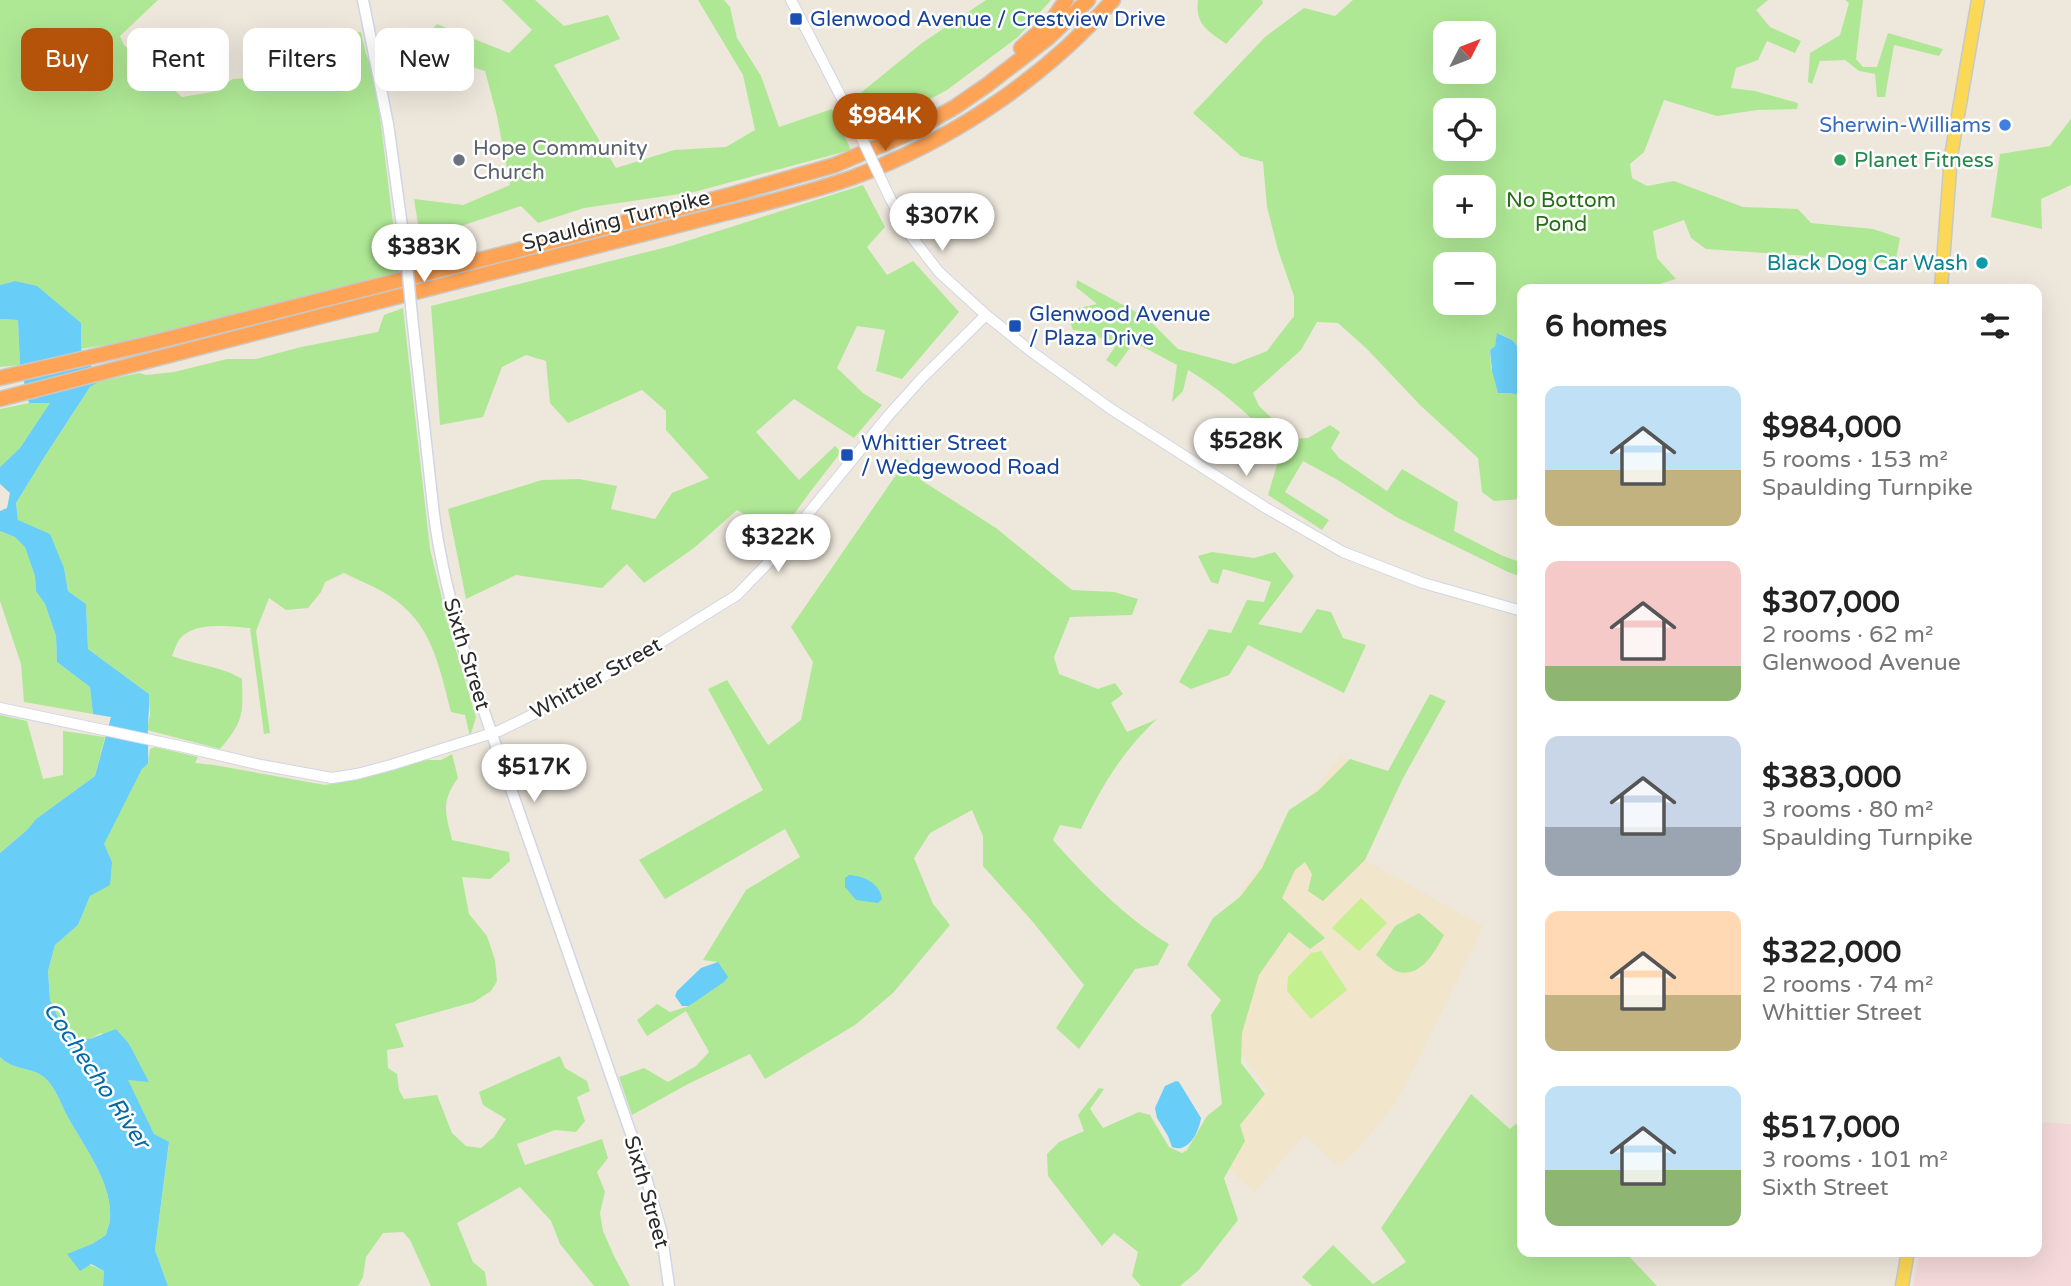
<!DOCTYPE html>
<html lang="en">
<head>
<meta charset="utf-8">
<style>
  :root { --surface:#fff; --page:#f2f2f2; --text:#222; --muted:#767676; --accent:#b45309 }
  body { margin:0; font-family:"Varela Round",sans-serif; background:var(--page); color:var(--text); height:100vh; display:flex; flex-direction:column; font-size:26px; white-space:nowrap }
  * { box-sizing:border-box; margin:0 }
  p { font-size:23px; color:var(--muted) }
  .icon { flex:none; width:38px; height:38px; fill:none; stroke:currentColor; stroke-width:2; stroke-linecap:round; stroke-linejoin:round }
  .map { position:relative; flex:1; overflow:hidden }
  .drawer { position:absolute; left:1517px; top:284px; width:525px; height:973px; display:flex; flex-direction:column; background:var(--surface); border-radius:14px; box-shadow:0 7px 28px #0002 }
  .drawer>* { flex:none }
  .hud { position:absolute; left:21px; top:28px; width:665px; height:63px; display:flex; gap:14px }
  .needle { width:46px; rotate:48deg }
  .controls { position:absolute; left:1433px; top:21px; display:grid; gap:14px }
  .controls a { display:grid; place-items:center; width:63px; height:63px; border-radius:14px; background:var(--surface); box-shadow:0 7px 28px #0002; font-size:35px }
  .price { position:absolute; translate:-50% -60px; padding:0 16px; border-radius:24px; background:#fff; color:#222; font-size:23px; line-height:46px; filter:drop-shadow(0 2px 4px #0008) }
  .price::after { content:''; position:absolute; left:50%; top:42px; width:21px; height:16px; margin-left:-10px; background:inherit; clip-path:polygon(0 0,100% 0,50% 100%) }
  .price.current { background:var(--accent); color:#fff }
  ul { padding:0; list-style:none }
  li { display:flex; align-items:center; gap:21px; height:175px; padding:0 28px }
  li span { display:grid; place-items:center; flex:none; width:196px; height:140px; border-radius:14px; color:#555 }
  li>.icon { margin-inline-start:auto }
  span .icon { width:84px; height:84px; fill:#fffc; stroke-width:1 }
  li b { font-size:30px }
  h2 { display:flex; justify-content:space-between; align-items:center; height:84px; padding:0 28px; font-size:30px }
  .tag { padding:0 24px; border-radius:14px; background:var(--surface); box-shadow:0 7px 28px #0002; font-size:24px; line-height:63px }
  .tag.current { background:var(--accent); color:#fff }
  .map>svg:first-child { display:block }
  .education { fill:#f1e5cb }
  .medical { fill:#f5d9da }
  .green { fill:#afe895; fill-rule:evenodd }
  .pitch { fill:#c5f090 }
  .water { fill:#68cdf7 }
  .lines { fill:none; stroke-linecap:round; stroke-linejoin:round }
  .tertiary-casing { stroke:#d1d5e5; stroke-width:12 }
  .secondary-casing { stroke:#d1d5e5; stroke-width:13 }
  .primary-casing { stroke:#c8c8c8; stroke-width:15 }
  .motorway-casing { stroke:#c8c8c8; stroke-width:17 }
  .tertiary { stroke:#fff; stroke-width:10 }
  .secondary { stroke:#fff; stroke-width:10 }
  .primary { stroke:#fbd855; stroke-width:12 }
  .motorway { stroke:#ffa456; stroke-width:14 }
  .tertiary-bridge-casing { stroke:#d1d5e5; stroke-width:12; stroke-linecap:butt }
  .secondary-bridge-casing { stroke:#d1d5e5; stroke-width:13; stroke-linecap:butt }
  .tertiary-bridge { stroke:#fff; stroke-width:10 }
  .secondary-bridge { stroke:#fff; stroke-width:10 }
  .transit-dot { fill:#1a4fb4; stroke:#fff; stroke-width:2.5 }
  .shop-dot { fill:#3f7fe0; stroke:#fff; stroke-width:2.5 }
  .worship-dot { fill:#6b7280; stroke:#fff; stroke-width:2.5 }
  .leisure-dot { fill:#2e9e5b; stroke:#fff; stroke-width:2.5 }
  .culture-dot { fill:#0f9aa8; stroke:#fff; stroke-width:2.5 }
  .labels { text-anchor:middle; stroke-width:5; stroke-linejoin:round; paint-order:stroke }
  .transit-label { font-size:21px; fill:#164399; stroke:#fff; text-anchor:start }
  .shop-label { font-size:21px; fill:#366cbe; stroke:#fff; text-anchor:end }
  .worship-label { font-size:21px; fill:#5b616d; stroke:#fff; text-anchor:start }
  .leisure-label { font-size:21px; fill:#27864d; stroke:#fff; text-anchor:start }
  .park-label { font-size:21px; fill:#256e15; stroke:#fff }
  .street-label { font-size:21px; fill:#2b2b2b; stroke:#fff }
  .culture-label { font-size:21px; fill:#0d838f; stroke:#fff; text-anchor:end }
  .water-label { font-size:23px; font-style:italic; fill:#046aa7; stroke:#fff }
</style>
</head>
<body>
<div class="map">
<svg width="2071" height="1286" viewBox="0 0 2071 1286">
  <rect width="100%" height="100%" fill="#eee7dc"/>
  <path class="education" d="M 1340,756 L 1402,780 L 1365,860 L 1483,926 L 1415,1066 L 1394,1105 L 1358,1149 L 1339,1167 L 1304,1135 L 1254,1193 L 1238,1178 L 1215,1153 L 1268,1090 L 1211,1015 L 1221,1000 L 1187,965 Z"/>
  <path class="medical" d="M 2037,1122 L 2071,1124 L 2071,1286 L 1913,1286 L 1920,1251 L 2037,1251 Z"/>
  <path class="green" d="M 0,0 L 158,0 L 120,36 L 124,45 L 182,97 L 212,92 L 233,79 L 259,77 L 277,65 L 290,52 L 331,36 L 361,32 L 366,54 L 375,75 L 399,273 L 118,343 L 81,349 L 81,323 L 15,281 L 0,285 Z
    M 502,0 L 535,0 L 564,26 L 608,15 L 620,39 L 554,65 L 616,168 L 674,150 L 726,147 L 755,130 L 743,75 L 698,0 L 724,0 L 730,7 L 737,38 L 761,76 L 779,127 L 832,109 L 851,150 L 694,192 L 584,208 L 538,223 L 521,206 L 452,229 L 423,255 L 414,199 L 463,205 L 510,185 L 497,116 L 485,71 L 414,49 L 437,24 L 509,53 L 532,30 Z
    M 986,0 L 1051,0 L 1018,37 L 947,90 L 870,131 L 852,100 L 922,43 Z
    M 1198,0 L 1262,0 L 1263,3 L 1226,44 C 1207,30 1195,25 1198,0 Z
    M 1353,0 L 1768,0 L 1756,10 L 1770,27 L 1801,41 L 1795,53 L 1767,41 L 1758,60 L 1736,68 L 1731,88 L 1755,91 L 1798,103 L 1797,109 L 1757,110 L 1717,116 L 1664,100 L 1644,152 L 1630,164 L 1632,178 L 1647,186 L 1674,181 L 1743,207 L 1798,209 L 1811,223 L 1873,229 L 1900,238 L 1895,264 L 1809,256 L 1706,249 L 1691,238 L 1684,220 L 1653,231 L 1657,258 L 1676,279 L 1652,286 L 1652,289 L 1522,289 L 1522,350 L 1520,349 L 1512,340 L 1498,333 L 1495,346 L 1490,350 L 1491,368 L 1508,393 L 1520,395 L 1522,394 L 1522,499 L 1494,501 L 1482,492 L 1478,458 L 1421,406 L 1366,348 L 1338,323 L 1317,322 L 1301,350 L 1253,393 L 1259,406 L 1293,439 L 1308,438 L 1330,425 L 1340,432 L 1331,448 L 1339,458 L 1387,491 L 1402,469 L 1458,502 L 1454,531 L 1501,555 L 1522,563 L 1522,577 L 1508,572 L 1398,518 L 1336,479 L 1303,461 L 1285,492 L 1329,520 L 1322,530 L 1268,495 L 1282,448 C 1253,419 1224,391 1188,370 L 1183,391 L 1172,402 L 1177,365 L 1134,342 L 1116,367 L 1106,360 L 1115,347 L 1091,332 L 1073,330 L 1066,311 L 1097,304 L 1076,287 L 1077,280 L 1147,318 L 1178,349 L 1234,364 L 1267,351 L 1294,316 L 1294,296 L 1278,250 L 1267,207 L 1263,162 L 1241,156 L 1193,113 L 1265,37 L 1304,8 L 1335,16 ZM 1446,33 L 1484,33 L 1484,72 L 1446,72 ZM 1446,110 L 1484,110 L 1484,149 L 1446,149 ZM 1446,187 L 1484,187 L 1484,226 L 1446,226 ZM 1446,264 L 1484,264 L 1484,303 L 1446,303 Z
    M 1845,0 L 1863,0 L 1856,59 L 1863,67 L 1877,67 L 1888,33 L 1943,49 L 1939,56 L 1894,45 L 1885,97 L 1877,97 L 1875,74 L 1859,71 L 1845,60 L 1820,61 L 1812,84 L 1808,82 L 1810,53 L 1840,35 L 1849,3 Z
    M 2071,119 L 2071,185 L 2041,199 L 2042,229 L 1991,217 L 2000,154 L 2050,146 Z
    M 863,185 L 885,227 L 867,247 L 887,275 L 913,261 L 959,312 L 902,379 L 876,371 L 885,330 L 857,326 L 837,368 L 863,393 L 882,405 L 854,438 L 794,399 L 756,432 L 799,480 L 835,446 L 841,452 L 810,492 L 768,550 L 758,544 L 770,529 L 737,510 L 694,548 L 644,583 L 627,564 L 602,588 L 516,575 L 466,599 L 448,509 L 542,480 L 579,479 L 617,486 L 611,509 L 655,519 L 672,493 L 709,478 L 666,430 L 666,411 L 642,390 L 568,423 L 550,403 L 546,361 L 526,355 L 502,367 L 483,417 L 440,425 L 431,306 L 671,246 Z
    M 403,308 L 430,549 L 448,623 L 476,717 L 470,737 L 465,715 L 451,712 C 439,666 432,622 388,595 C 374,586 358,580 344,573 L 325,582 L 321,592 L 308,608 L 286,610 L 269,598 L 256,631 L 270,733 L 264,734 L 250,628 C 229,626 192,621 179,640 C 176,645 174,651 172,656 C 195,665 222,666 242,679 C 243,714 244,721 220,749 L 147,730 L 150,715 L 149,694 L 88,649 L 86,604 L 68,591 L 64,568 L 18,520 L 16,503 L 45,456 L 90,387 L 100,381 L 139,373 L 146,375 L 174,372 L 227,359 L 256,359 L 301,347 L 378,332 L 384,315 Z
    M 0,319 L 18,320 L 20,365 L 0,367 Z
    M 51,402 L 20,448 L 0,467 L 0,409 L 29,403 Z
    M 907,459 L 921,480 L 996,528 L 1072,590 L 1114,592 L 1138,599 L 1132,615 L 1070,617 L 1054,657 L 1059,674 L 1098,689 L 1115,683 L 1123,694 L 1111,703 L 1127,732 L 1157,719 C 1121,753 1102,786 1081,829 L 1060,825 L 1053,840 C 1083,875 1129,921 1169,944 L 1158,965 L 1135,969 L 1079,1049 L 1056,1028 L 1084,985 L 1032,921 L 983,866 L 983,836 L 972,810 L 930,833 L 914,858 L 933,904 L 950,925 L 893,993 L 855,1025 L 765,1079 L 750,1054 L 688,1084 L 632,1115 L 619,1077 L 644,1068 L 668,1082 L 696,1066 L 709,1052 L 686,1011 L 647,1036 L 637,1020 L 657,1004 L 670,1012 L 689,1006 L 724,981 L 718,962 L 703,960 L 746,890 L 800,857 L 785,829 L 665,899 L 639,860 L 763,790 L 708,689 L 727,680 L 768,745 L 801,720 L 813,662 L 791,627 Z
    M 0,531 L 15,537 L 25,546 L 35,576 L 36,591 L 45,604 L 56,636 L 57,662 L 90,687 L 93,714 L 24,702 L 21,664 L 0,601 Z
    M 1212,552 L 1254,558 L 1275,552 L 1294,576 L 1258,624 L 1301,633 L 1317,609 L 1331,612 L 1343,638 L 1366,645 L 1344,693 L 1248,645 L 1229,675 L 1191,689 L 1179,682 L 1209,629 L 1231,633 L 1247,600 L 1264,602 L 1271,582 L 1223,569 L 1218,584 L 1211,582 L 1198,556 Z
    M 1430,694 L 1446,701 L 1402,780 L 1365,860 L 1323,901 L 1308,891 L 1312,874 L 1305,862 L 1295,870 L 1282,898 L 1325,938 L 1310,949 L 1289,932 L 1259,975 L 1242,1033 L 1241,1063 L 1265,1094 L 1240,1125 L 1245,1141 L 1224,1178 L 1238,1220 L 1198,1271 L 1180,1286 L 1141,1286 L 1132,1276 L 1138,1252 L 1114,1233 L 1102,1246 L 1048,1176 L 1047,1154 L 1059,1142 L 1084,1131 L 1078,1115 L 1099,1088 L 1104,1089 L 1090,1109 L 1103,1128 L 1139,1112 L 1150,1115 L 1169,1147 L 1182,1153 L 1187,1150 L 1207,1116 L 1222,1104 L 1211,1015 L 1221,1000 L 1187,965 L 1213,918 L 1240,897 L 1262,868 L 1289,810 L 1318,791 L 1350,759 L 1388,771 Z
    M 0,715 L 27,721 L 43,779 L 63,775 L 63,731 L 105,737 L 95,776 L 36,819 L 27,830 L 0,853 Z
    M 155,747 L 198,757 L 195,763 L 214,765 L 325,785 L 363,778 L 426,760 L 441,760 L 452,754 L 458,778 C 440,803 446,813 452,840 L 509,852 L 510,861 L 490,879 L 462,877 L 469,914 L 487,936 L 495,960 L 497,981 L 491,991 L 474,1002 L 395,1024 L 404,1047 L 387,1050 L 388,1068 L 397,1074 L 399,1090 L 404,1099 L 437,1095 L 452,1133 L 466,1146 L 481,1148 L 494,1137 L 506,1119 L 483,1105 L 479,1092 L 560,1056 L 565,1068 L 587,1081 L 590,1091 L 577,1097 L 585,1121 L 576,1132 L 555,1130 L 517,1144 L 525,1165 L 602,1139 L 608,1158 L 597,1172 L 605,1192 L 600,1213 L 603,1231 L 614,1256 L 630,1286 L 594,1286 L 560,1244 L 551,1221 L 520,1187 L 457,1223 L 473,1262 L 485,1272 L 487,1286 L 431,1286 L 410,1240 L 403,1232 L 383,1233 L 366,1257 L 363,1277 L 358,1286 L 168,1286 L 155,1250 L 169,1143 L 154,1134 L 127,1080 L 149,1081 L 101,1033 L 90,1039 L 75,1037 L 61,1024 L 50,1000 L 48,971 L 55,945 L 78,925 L 90,896 L 112,862 L 103,844 L 142,769 L 148,764 L 150,749 Z
    M 1419,913 L 1444,935 C 1435,951 1422,977 1399,972 C 1391,970 1382,960 1376,955 L 1395,926 Z
    M 0,1057 C 12,1070 31,1067 44,1077 C 57,1088 61,1106 69,1119 C 85,1148 113,1184 110,1219 C 110,1224 107,1230 106,1235 L 92,1244 L 67,1255 L 104,1271 L 103,1286 L 0,1286 Z
    M 1471,1094 L 1510,1129 L 1522,1119 L 1522,1251 L 1624,1251 L 1657,1286 L 1312,1286 L 1302,1277 L 1333,1245 L 1373,1284 L 1406,1262 L 1381,1228 Z"/>
  <path class="pitch" d="M 1361,898 L 1387,923 L 1359,951 L 1332,928 Z
    M 1321,951 L 1347,990 L 1311,1019 L 1287,991 L 1288,977 L 1311,953 Z"/>
  <path class="water" d="M 15,281 L 37,286 L 81,323 L 81,349 L 100,381 L 90,387 L 45,456 L 16,503 L 18,520 L 50,534 L 64,568 L 68,591 L 86,604 L 88,649 L 149,694 C 150,706 148,717 148,729 C 147,741 149,752 148,764 L 142,769 L 104,844 L 112,862 L 110,885 L 90,896 L 78,925 L 55,945 L 48,971 L 50,1000 L 61,1024 L 75,1037 L 90,1039 L 116,1029 L 129,1044 L 149,1082 L 128,1080 L 154,1134 L 169,1142 L 155,1250 L 168,1286 L 103,1286 L 104,1271 L 91,1264 L 80,1271 L 67,1254 L 92,1244 L 106,1235 C 107,1230 110,1224 110,1219 C 113,1184 85,1148 69,1119 C 61,1106 57,1088 44,1077 C 31,1067 12,1070 0,1057 L 0,853 L 27,830 L 36,819 L 95,776 L 111,717 L 93,714 L 90,687 L 57,662 L 56,636 L 45,604 L 36,591 L 35,576 L 25,547 L 15,537 L 0,531 L 0,511 L 7,508 L 10,493 L 0,484 L 0,467 L 20,448 L 50,403 L 29,403 L 20,365 L 18,320 L 0,319 L 0,285 Z
    M 1497,333 L 1512,340 L 1520,349 L 1522,350 L 1522,394 L 1521,395 L 1508,393 L 1498,393 L 1492,370 L 1490,350 L 1495,346 Z
    M 849,875 C 864,876 880,883 882,899 L 878,903 L 856,900 L 845,887 L 845,878 Z
    M 718,962 L 728,977 L 724,982 L 689,1006 L 682,1006 L 675,996 L 677,991 L 701,968 Z
    M 1176,1081 L 1179,1082 L 1201,1118 C 1199,1132 1188,1154 1172,1147 L 1168,1136 L 1157,1118 L 1155,1108 L 1165,1086 Z"/>
  <g class="lines">
    <defs>
      <path id="tertiary" d="M 791,0 L 854,122
        M 889,196 L 907,231 L 939,272 L 986,315 L 1032,352 L 1111,409 L 1266,508 L 1343,552 L 1423,583 L 1522,611
        M 0,708 L 184,747 L 261,765 L 332,778 L 357,774 L 391,765 L 499,731 L 538,712 L 626,664 L 737,595 L 767,564 L 888,416 L 922,378 L 986,315"/>
      <path id="secondary" d="M 363,0 L 388,124 L 406,255
        M 412,316 L 434,515 C 441,569 455,621 471,674 L 645,1174 L 661,1230 L 669,1286"/>
      <path id="primary" d="M 1941,289 L 1951,156 L 1978,0
        M 1902,1286 L 1908,1251"/>
      <path id="motorway" d="M 1021,48 L 1053,19 L 1066,0
        M 0,378 L 147,344 L 499,255 L 730,195 L 835,165 L 907,134 L 955,107 L 987,85 L 1048,38 L 1088,0
        M 0,399 C 163,356 327,315 490,273 C 566,254 642,235 718,215 C 762,204 808,193 851,178 C 949,142 1044,79 1113,0"/>
    </defs>
    <use href="#tertiary" class="tertiary-casing"/>
    <use href="#secondary" class="secondary-casing"/>
    <use href="#primary" class="primary-casing"/>
    <use href="#motorway" class="motorway-casing"/>
    <use href="#tertiary" class="tertiary"/>
    <use href="#secondary" class="secondary"/>
    <use href="#primary" class="primary"/>
    <use href="#motorway" class="motorway"/>
    <defs>
      <path id="tertiary-bridge" d="M 854,122 L 889,196"/>
      <path id="secondary-bridge" d="M 406,255 L 412,316"/>
    </defs>
    <use href="#tertiary-bridge" class="tertiary-bridge-casing"/>
    <use href="#secondary-bridge" class="secondary-bridge-casing"/>
    <use href="#tertiary-bridge" class="tertiary-bridge"/>
    <use href="#secondary-bridge" class="secondary-bridge"/>
  </g>
  <g class="transit-dot">
    <rect x="789" y="12" width="14" height="14" rx="3.5"/>
    <rect x="1008" y="319" width="14" height="14" rx="3.5"/>
    <rect x="840" y="448" width="14" height="14" rx="3.5"/>
  </g>
  <circle class="shop-dot" cx="2005" cy="125" r="7"/>
  <circle class="worship-dot" cx="459" cy="160" r="7"/>
  <circle class="leisure-dot" cx="1840" cy="160" r="7"/>
  <circle class="culture-dot" cx="1982" cy="263" r="7"/>
  <g class="labels">
    <g class="transit-label">
      <text x="810" y="26">Glenwood Avenue / Crestview Drive</text>
      <text x="1029" y="321">Glenwood Avenue<tspan x="1029" dy="24">/ Plaza Drive</tspan></text>
      <text x="861" y="450">Whittier Street<tspan x="861" dy="24">/ Wedgewood Road</tspan></text>
    </g>
    <g class="shop-label">
      <text x="1991" y="132">Sherwin-Williams</text>
    </g>
    <g class="worship-label">
      <text x="473" y="155">Hope Community<tspan x="473" dy="24">Church</tspan></text>
    </g>
    <g class="leisure-label">
      <text x="1854" y="167">Planet Fitness</text>
    </g>
    <g class="park-label">
      <text x="1561" y="207">No Bottom<tspan x="1561" dy="24">Pond</tspan></text>
    </g>
    <g class="street-label">
      <text transform="translate(616 220) rotate(-14)" y="7">Spaulding Turnpike</text>
      <text transform="translate(467 654) rotate(73)" y="7">Sixth Street</text>
      <text transform="translate(596 678) rotate(-29)" y="7">Whittier Street</text>
      <text transform="translate(647 1192) rotate(74)" y="7">Sixth Street</text>
    </g>
    <g class="culture-label">
      <text x="1968" y="270">Black Dog Car Wash</text>
    </g>
    <g class="water-label">
      <text transform="translate(97 1075) rotate(56)" y="8">Cochecho River</text>
    </g>
  </g>
</svg>
<div class="controls">
<a><svg class="needle" viewBox="-14 -14 28 28"><path d="M0-13l5 13h-10z" fill="#e53935"/><path d="M0 13l5-13h-10z" fill="#767676"/></svg></a>
<a><svg class="icon" aria-label="locate" viewBox="0 0 24 24"><circle cx="12" cy="12" r="6"/><path d="M12 2v4M12 18v4M2 12h4M18 12h4"/></svg></a>
<a>+</a>
<a>−</a>
</div>
<b class="price current" style="left:885px;top:153px">$984K</b>
<b class="price" style="left:942px;top:253px">$307K</b>
<b class="price" style="left:424px;top:284px">$383K</b>
<b class="price" style="left:1246px;top:478px">$528K</b>
<b class="price" style="left:778px;top:574px">$322K</b>
<b class="price" style="left:534px;top:804px">$517K</b>
<div class="hud">
<a class="tag current">Buy</a>
<a class="tag">Rent</a>
<a class="tag">Filters</a>
<a class="tag">New</a>
</div>
<section class="drawer">
<h2>6 homes<svg class="icon" aria-label="filters" viewBox="0 0 24 24"><path d="M4 7h16M4 17h16"/><circle cx="9" cy="7" r="2"/><circle cx="15" cy="17" r="2"/></svg></h2>
<ul>
<li><span style="background:linear-gradient(#bfe0f5 60%,#c2b280 0)"><svg class="icon" aria-label="home" viewBox="0 0 24 24"><path d="M3 11l9-7 9 7M6 9v11h12V9"/></svg></span><div><b>$984,000</b><p>5 rooms · 153 m²</p><p>Spaulding Turnpike</p></div></li>
<li><span style="background:linear-gradient(#f6c9c9 75%,#8fb573 0)"><svg class="icon" aria-label="home" viewBox="0 0 24 24"><path d="M3 11l9-7 9 7M6 9v11h12V9"/></svg></span><div><b>$307,000</b><p>2 rooms · 62 m²</p><p>Glenwood Avenue</p></div></li>
<li><span style="background:linear-gradient(#c9d6e8 65%,#9aa5b1 0)"><svg class="icon" aria-label="home" viewBox="0 0 24 24"><path d="M3 11l9-7 9 7M6 9v11h12V9"/></svg></span><div><b>$383,000</b><p>3 rooms · 80 m²</p><p>Spaulding Turnpike</p></div></li>
<li><span style="background:linear-gradient(#ffd9b3 60%,#c2b280 0)"><svg class="icon" aria-label="home" viewBox="0 0 24 24"><path d="M3 11l9-7 9 7M6 9v11h12V9"/></svg></span><div><b>$322,000</b><p>2 rooms · 74 m²</p><p>Whittier Street</p></div></li>
<li><span style="background:linear-gradient(#bfe0f5 60%,#8fb573 0)"><svg class="icon" aria-label="home" viewBox="0 0 24 24"><path d="M3 11l9-7 9 7M6 9v11h12V9"/></svg></span><div><b>$517,000</b><p>3 rooms · 101 m²</p><p>Sixth Street</p></div></li>
</ul>
</section>
</div>
</body>
</html>
